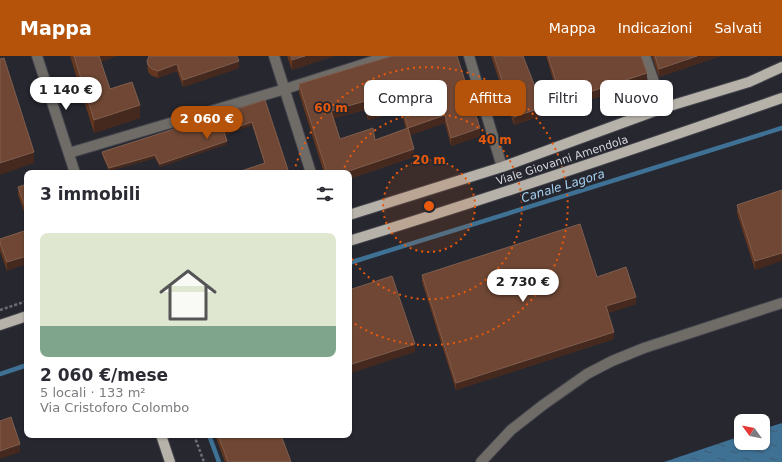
<!DOCTYPE html>
<html lang="it">
<head>
<meta charset="utf-8">
<style>
  :root { --surface:#fff; --page:#f2f2f3; --text:#2b2b33; --muted:#7c7c81; --accent:#b45309 }
  body { margin:0; font-family:"DejaVu Sans",sans-serif; background:var(--page); color:var(--text); height:100vh; display:flex; flex-direction:column; font-size:15px; white-space:nowrap }
  * { box-sizing:border-box; margin:0 }
  p { font-size:13px; color:var(--muted) }
  .icon { flex:none; width:22px; height:22px; fill:none; stroke:currentColor; stroke-width:2; stroke-linecap:round; stroke-linejoin:round }
  .map { position:relative; flex:1; overflow:hidden }
  .details { position:absolute; left:24px; top:114px; width:328px; height:268px; display:flex; flex-direction:column; background:var(--surface); border-radius:8px; box-shadow:0 1px 3px #0004 }
  .details>* { flex:none }
  .guide { position:absolute; left:364px; top:24px; width:358px; height:36px; display:flex; gap:8px }
  .needle { width:26px; rotate:303deg }
  .buttons { position:absolute; left:734px; top:358px; display:grid; gap:8px }
  .buttons a { display:grid; place-items:center; width:36px; height:36px; border-radius:8px; background:var(--surface); box-shadow:0 1px 3px #0004; font-size:20px }
  .price { position:absolute; translate:-50% -34px; padding:0 9px; border-radius:14px; background:#fff; color:#222; font-size:13px; line-height:26px; filter:drop-shadow(0 1px 2px #0008) }
  .price::after { content:''; position:absolute; left:50%; top:24px; width:12px; height:9px; margin-left:-6px; background:inherit; clip-path:polygon(0 0,100% 0,50% 100%) }
  .price.active { background:var(--accent); color:#fff }
  ul { padding:0; list-style:none }
  li { display:grid; align-content:center; gap:8px; height:212px; padding:0 16px }
  li span { display:grid; place-items:center; height:124px; border-radius:8px; color:#555 }
  li>.icon { margin-inline-start:auto }
  span .icon { width:72px; height:72px; fill:#fffc; stroke-width:1 }
  li b { font-size:17px }
  h2 { display:flex; justify-content:space-between; align-items:center; height:48px; padding:0 16px; font-size:17px }
  .pill { padding:0 14px; border-radius:8px; background:var(--surface); box-shadow:0 1px 3px #0004; font-size:14px; line-height:36px }
  .pill.active { background:var(--accent); color:#fff }
  header { display:flex; align-items:center; gap:24px; box-sizing:border-box; height:56px; padding:0 20px; background:var(--accent); color:#fff }
  header strong { font-size:19px }
  nav { display:flex; gap:22px; margin-inline-start:auto; font-size:14px }
  .map>svg:first-child { display:block }
  .water { fill:url(#water-ripples) }
  .lines { fill:none; stroke-linecap:round; stroke-linejoin:round }
  .stream { stroke:#3f7195; stroke-width:4.5 }
  .minor-casing { stroke:#42434b; stroke-width:12 }
  .major-casing { stroke:#42434b; stroke-width:12 }
  .path { stroke:#6d6e75; stroke-width:2.5; stroke-dasharray:3 2; stroke-linecap:butt }
  .minor { stroke:#6f6c68; stroke-width:10 }
  .major { stroke:#b6b1a9; stroke-width:10 }
  .wall { fill:#633620; fill-rule:evenodd }
  .shaded-wall { fill:#45291e }
  .building { fill:#6f4734; stroke:#7f5e4f; fill-rule:evenodd }
  .ring { fill:none; stroke:#e8590c; stroke-width:2; stroke-dasharray:2 4 }
  .labels { text-anchor:middle; stroke-width:3.5; stroke-linejoin:round; paint-order:stroke }
  .street-label { font-size:11px; fill:#d6d7dc; stroke:#26272f }
  .water-label { font-size:12px; font-style:italic; fill:#a7d3f3; stroke:#26272f }
  .centre { fill:#e8590c; stroke:#26272f; stroke-width:2 }
  .ring-label { font-size:12px; text-anchor:middle; font-weight:bold; fill:#e8590c; stroke:#26272f; stroke-width:3.5; stroke-linejoin:round; paint-order:stroke }
</style>
</head>
<body>
<header>
<strong>Mappa</strong>
<nav><a>Mappa</a><a>Indicazioni</a><a>Salvati</a></nav>
</header>
<div class="map">
<svg width="782" height="406" viewBox="0 0 782 406">
  <defs>
    <pattern id="water-ripples" width="26" height="14" patternUnits="userSpaceOnUse"><rect width="26" height="14" fill="#3f7195"/><path d="M2 4q2-2 4 0t4 0M15 11q2-2 4 0t4 0" fill="none" stroke="#3f5b70"/></pattern>
  </defs>
  <rect width="100%" height="100%" fill="#26272f"/>
  <path class="water" d="M 782,367 L 782,406 L 664,406 L 741,380 L 741,387 L 763,387 L 763,373 Z"/>
  <g class="lines">
    <path class="stream" d="M 349,207 L 782,72
      M 0,318 L 27,309
      M 209,379 L 219,406"/>
    <defs>
      <path id="minor" d="M 37,0 L 75,117
        M 274,0 L 311,117
        M 469,0 L 502,111
        M 645,0 L 663,52
        M 69,97 L 285,33 L 389,0
        M 481,406 L 511,374 L 543,349 L 587,318 L 612,305 L 644,292 L 782,247"/>
      <path id="major" d="M 349,159 L 502,111 L 663,52 L 749,26 L 782,11
        M 349,185 C 494,141 638,92 782,42
        M 0,269 L 27,260
        M 161,379 L 170,406"/>
    </defs>
    <use href="#minor" class="minor-casing"/>
    <use href="#major" class="major-casing"/>
    <path class="path" d="M 0,254 L 27,245
      M 194,379 L 204,406"/>
    <use href="#minor" class="minor"/>
    <use href="#major" class="major"/>
  </g>
  <path class="wall" d="M 70,0 L 116,0 L 101,6 L 110,33 L 140,62 L 94,77 Z
    M 287,0 L 334,0 L 292,14 Z
    M 392,0 L 480,80 L 451,90 L 445,67 L 410,79 L 414,101 L 349,123 L 349,117 L 324,117 L 299,37 L 299,28 ZM 365,54 L 368,64 L 401,55 L 406,73 L 375,84 L 340,83 L 334,62 Z
    M 491,0 L 523,0 L 543,59 L 514,69 Z
    M 546,0 L 641,0 L 647,25 L 562,53 Z
    M 652,0 L 721,0 L 659,21 Z
    M 147,5 L 239,12 L 183,31 L 177,15 L 158,22 L 152,20 L 148,16 Z
    M 265,44 L 289,117 L 264,107 L 252,69 L 225,79 L 227,88 L 160,111 L 155,102 L 109,115 L 102,99 L 102,96 Z
    M 27,128 L 27,164 L 18,139 L 18,131 Z
    M 782,134 L 755,214 L 737,157 L 737,149 Z
    M 27,174 L 7,215 L 0,195 L 0,183 Z
    M 422,219 L 597,221 L 636,248 L 608,257 L 614,283 L 456,334 L 422,226 Z
    M 215,379 L 281,379 L 291,406 L 225,406 Z"/>
  <path class="shaded-wall" d="M 98,0 L 116,0 L 98,7 Z
    M 305,0 L 334,0 L 292,14 L 292,4 Z
    M 697,0 L 721,0 L 659,21 L 659,13 Z
    M 239,5 L 239,12 L 183,31 L 183,24 Z
    M 177,8 L 177,15 L 158,22 L 158,15 Z
    M 647,17 L 647,25 L 562,53 L 562,45 Z
    M 365,45 L 365,54 L 331,63 L 331,55 Z
    M 401,47 L 401,55 L 368,64 L 368,56 Z
    M 140,49 L 140,62 L 94,77 L 94,64 Z
    M 543,51 L 543,59 L 514,69 L 514,61 Z
    M 445,59 L 445,67 L 408,80 L 408,72 Z
    M 252,66 L 252,69 L 224,79 L 224,76 Z
    M 480,72 L 480,80 L 451,90 L 451,82 Z
    M 227,85 L 227,88 L 160,111 L 160,108 Z
    M 414,93 L 414,101 L 349,123 L 349,117 L 343,117 Z
    M 34,96 L 34,107 L 0,119 L 0,107 Z
    M 155,99 L 155,102 L 109,115 L 109,112 Z
    M 782,197 L 782,205 L 755,214 L 755,205 Z
    M 27,200 L 27,208 L 7,215 L 7,206 Z
    M 636,241 L 636,248 L 606,258 L 606,250 Z
    M 614,276 L 614,283 L 456,334 L 456,327 Z
    M 415,288 L 415,296 L 349,318 L 349,309 Z
    M 20,388 L 20,396 L 0,403 L 0,395 Z"/>
  <path class="building" d="M 74,0 L 99,0 L 110,33 L 132,26 L 140,49 L 94,64 Z
    M 149,0 L 237,0 L 239,5 L 183,24 L 177,8 L 158,15 L 152,13 L 148,9 L 147,5 Z
    M 291,0 L 305,0 L 292,4 Z
    M 392,0 L 457,0 L 480,72 L 451,82 L 445,59 L 408,72 L 414,93 L 343,117 L 327,117 L 299,28 ZM 365,45 L 368,56 L 401,47 L 408,72 L 375,84 L 373,72 L 340,83 L 331,55 Z
    M 494,0 L 523,0 L 543,51 L 514,61 Z
    M 548,0 L 641,0 L 647,17 L 562,45 Z
    M 655,0 L 697,0 L 659,13 Z
    M 4,2 L 34,96 L 0,107 L 0,3 Z
    M 265,44 L 289,117 L 235,117 L 265,107 L 252,66 L 224,76 L 227,85 L 160,108 L 155,99 L 109,112 L 102,96 Z
    M 27,128 L 27,156 L 18,131 Z
    M 782,134 L 782,197 L 755,205 L 737,149 Z
    M 580,168 L 597,221 L 626,211 L 636,241 L 606,250 L 614,276 L 456,327 L 422,219 Z
    M 27,174 L 27,200 L 7,206 L 0,187 L 0,183 Z
    M 392,220 L 415,288 L 349,309 L 349,234 Z
    M 11,361 L 20,388 L 0,395 L 0,365 Z
    M 218,379 L 281,379 L 291,406 L 228,406 Z"/>
  <circle cx="429" cy="150" r="46" fill="#e8590c" fill-opacity=".12"/>
  <g class="ring">
    <circle cx="429" cy="150" r="46"/>
    <path d="M342 117A93 93 0 1 1 349 198"/>
    <path d="M294 116A139 139 0 1 1 349 264"/>
  </g>
  <g class="labels">
    <g class="street-label">
      <text transform="translate(562 104) rotate(-18)" y="4">Viale Giovanni Amendola</text>
    </g>
    <g class="water-label">
      <text transform="translate(563 130) rotate(-17)" y="4">Canale Lagora</text>
    </g>
  </g>
  <circle cx="429" cy="150" r="6" class="centre"/>
  <g class="ring-label">
    <text x="331" y="56">60 m</text>
    <text x="495" y="88">40 m</text>
    <text x="429" y="108">20 m</text>
  </g>
</svg>
<div class="buttons">
<a><svg class="needle" viewBox="-14 -14 28 28"><path d="M0-13l5 13h-10z" fill="#e53935"/><path d="M0 13l5-13h-10z" fill="#7c7c81"/></svg></a>
</div>
<b class="price" style="left:66px;top:55px">1 140 €</b>
<b class="price active" style="left:207px;top:84px">2 060 €</b>
<b class="price" style="left:523px;top:247px">2 730 €</b>
<div class="guide">
<a class="pill">Compra</a>
<a class="pill active">Affitta</a>
<a class="pill">Filtri</a>
<a class="pill">Nuovo</a>
</div>
<section class="details">
<h2>3 immobili<svg class="icon" aria-label="filters" viewBox="0 0 24 24"><path d="M4 7h16M4 17h16"/><circle cx="9" cy="7" r="2"/><circle cx="15" cy="17" r="2"/></svg></h2>
<ul>
<li><span style="background:linear-gradient(#dfe7d0 75%,#7fa58c 0)"><svg class="icon" aria-label="home" viewBox="0 0 24 24"><path d="M3 11l9-7 9 7M6 9v11h12V9"/></svg></span><div><b>2 060 €/mese</b><p>5 locali · 133 m²</p><p>Via Cristoforo Colombo</p></div></li>
</ul>
</section>
</div>
</body>
</html>
